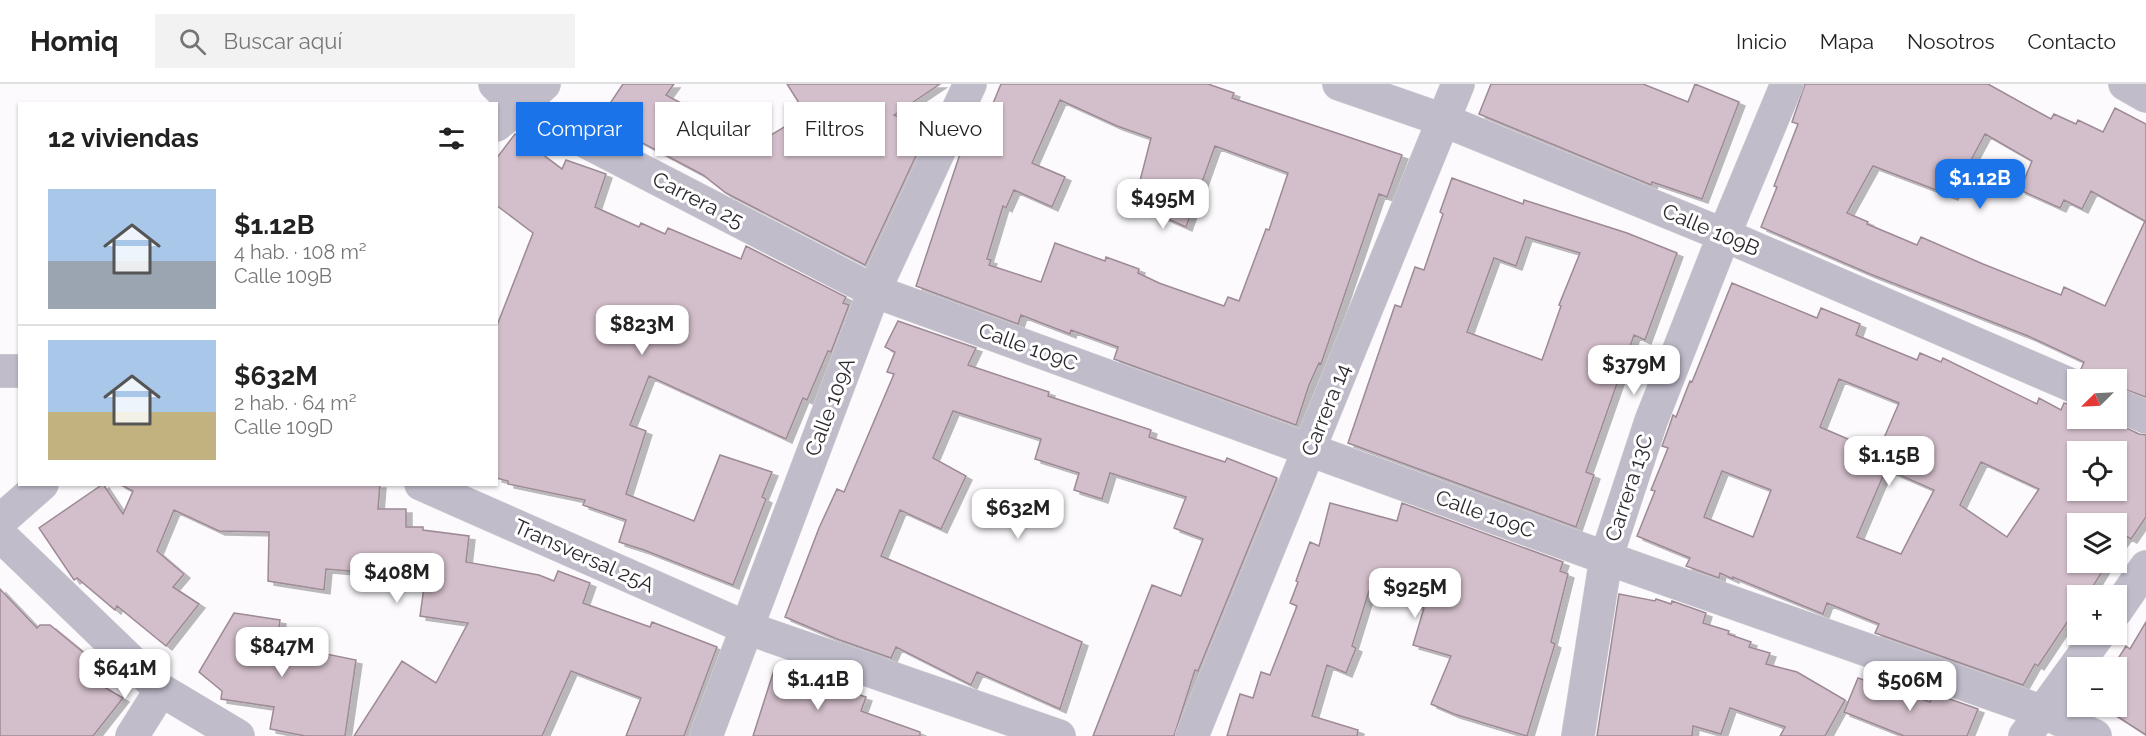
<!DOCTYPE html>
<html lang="es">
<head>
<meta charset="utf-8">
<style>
  :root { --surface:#fff; --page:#f2f2f2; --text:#222; --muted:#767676; --line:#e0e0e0; --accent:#1a73e8 }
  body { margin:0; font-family:Raleway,sans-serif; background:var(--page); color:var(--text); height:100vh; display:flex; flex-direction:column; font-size:22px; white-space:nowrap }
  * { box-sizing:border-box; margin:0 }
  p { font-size:20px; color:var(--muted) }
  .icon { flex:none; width:33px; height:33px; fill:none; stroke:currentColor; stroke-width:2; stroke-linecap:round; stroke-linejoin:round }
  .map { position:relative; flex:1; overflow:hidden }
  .drawer { position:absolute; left:18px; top:18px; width:480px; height:384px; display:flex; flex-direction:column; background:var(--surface); border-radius:0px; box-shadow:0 2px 4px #0004 }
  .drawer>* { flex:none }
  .hud { position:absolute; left:516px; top:18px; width:570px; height:54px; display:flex; gap:12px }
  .needle { width:39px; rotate:246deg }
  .buttons { position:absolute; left:2067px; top:285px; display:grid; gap:12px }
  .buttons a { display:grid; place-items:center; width:60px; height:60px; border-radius:0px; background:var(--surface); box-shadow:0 2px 4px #0004; font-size:30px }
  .price { position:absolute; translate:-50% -51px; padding:0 14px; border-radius:12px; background:#fff; color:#222; font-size:20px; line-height:39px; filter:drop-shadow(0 2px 3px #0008) }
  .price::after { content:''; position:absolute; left:50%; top:36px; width:18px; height:14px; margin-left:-9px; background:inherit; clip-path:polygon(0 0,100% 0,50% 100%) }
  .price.active { background:var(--accent); color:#fff }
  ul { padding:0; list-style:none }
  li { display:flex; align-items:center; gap:18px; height:150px; padding:0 30px }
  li+li { border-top:2px solid var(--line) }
  li span { display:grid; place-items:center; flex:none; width:168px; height:120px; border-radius:0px; color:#555 }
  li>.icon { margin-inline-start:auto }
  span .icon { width:72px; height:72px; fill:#fffc; stroke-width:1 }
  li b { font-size:26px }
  h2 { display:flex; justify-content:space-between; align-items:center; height:72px; padding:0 30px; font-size:26px }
  .tag { padding:0 21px; border-radius:0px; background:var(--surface); box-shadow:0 2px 4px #0004; font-size:21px; line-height:54px }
  .tag.active { background:var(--accent); color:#fff }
  header { display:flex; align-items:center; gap:36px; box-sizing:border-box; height:84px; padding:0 30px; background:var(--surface); border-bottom:2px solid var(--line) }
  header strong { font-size:28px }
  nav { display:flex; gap:33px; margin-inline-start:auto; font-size:21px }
  .search { width:420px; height:54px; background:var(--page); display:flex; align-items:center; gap:15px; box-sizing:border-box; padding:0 21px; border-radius:0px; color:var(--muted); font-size:22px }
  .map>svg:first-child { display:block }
  .building { fill:#d3bfcb; stroke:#9d8a95; stroke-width:1.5; fill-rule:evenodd; filter:url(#shadow) }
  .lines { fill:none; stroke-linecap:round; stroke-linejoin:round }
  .minor-casing { stroke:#d7d4d8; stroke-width:34 }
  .minor { stroke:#c0bcca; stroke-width:33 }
  .labels { text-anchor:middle; stroke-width:6; stroke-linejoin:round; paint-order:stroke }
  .street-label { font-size:21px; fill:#2e292f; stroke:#fff }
</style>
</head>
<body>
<header>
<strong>Homiq</strong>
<div class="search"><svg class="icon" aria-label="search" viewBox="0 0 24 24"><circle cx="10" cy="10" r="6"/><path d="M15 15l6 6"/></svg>Buscar aquí</div>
<nav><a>Inicio</a><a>Mapa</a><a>Nosotros</a><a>Contacto</a></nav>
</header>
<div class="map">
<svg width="2146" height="652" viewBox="0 0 2146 652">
  <defs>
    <filter id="shadow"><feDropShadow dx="6" dy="4" stdDeviation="0" flood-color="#0004"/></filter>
  </defs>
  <rect width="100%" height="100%" fill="#fcfafd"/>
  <path class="building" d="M 623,0 L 674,0 L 666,11 L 718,39 L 717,43 L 746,66 L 806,30 L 787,0 L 940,0 L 894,31 L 928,46 L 865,181 L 726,109 L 703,91 L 637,56 L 635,58 L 605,37 L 605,27 Z
    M 1001,0 L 1208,0 L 1234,9 L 1232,14 L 1402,71 L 1387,113 L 1379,110 L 1321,280 L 1319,279 L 1309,301 L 1296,341 L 1114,275 L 1118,263 L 1071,246 L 1070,250 L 1021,231 L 1018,240 L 916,202 L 963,61 L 970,64 L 971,62 L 975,63 ZM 1060,16 L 1117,42 L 1151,54 L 1134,120 L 1186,143 L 1215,62 L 1288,89 L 1269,146 L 1266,145 L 1239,217 L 1228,213 L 1224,222 L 1159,199 L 1138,189 L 1139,185 L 1106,173 L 1105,177 L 1055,159 L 1041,198 L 989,181 L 991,176 L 987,175 L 1003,122 L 1006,124 L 1014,106 L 1052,123 L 1065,93 L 1032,79 Z
    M 1491,0 L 1643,0 L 1688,18 L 1695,0 L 1739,18 L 1702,115 L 1652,98 L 1651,101 L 1479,30 Z
    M 1805,0 L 1988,0 L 2051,35 L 2054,30 L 2076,40 L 2078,36 L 2103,48 L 2115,24 L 2146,40 L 2146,313 L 2116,302 L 2116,296 L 2094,296 L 2081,285 L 2084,278 L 2028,252 L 1870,190 L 1761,143 L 1777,103 L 1774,102 L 1798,40 L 1792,38 ZM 1985,50 L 2032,77 L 2020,106 L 2060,124 L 2064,116 L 2082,125 L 2091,107 L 2145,137 L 2105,222 L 2064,203 L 2061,211 L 1983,180 L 1921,153 L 1917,161 L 1867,140 L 1868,138 L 1847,129 L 1873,82 L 1952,112 Z
    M 515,50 L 562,85 L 566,76 L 606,90 L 595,123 L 639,143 L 641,139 L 665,150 L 668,144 L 741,175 L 746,162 L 846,213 L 843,219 L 849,221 L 831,268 L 828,267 L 807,316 L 803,314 L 786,355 L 649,292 L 630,341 L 646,347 L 626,410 L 694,437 L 720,371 L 772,388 L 762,413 L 766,415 L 733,501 L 644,466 L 619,458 L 626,436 L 583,421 L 585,416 L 508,400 L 508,397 L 496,394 L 496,244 L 533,149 L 496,121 L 496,75 Z
    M 1452,94 L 1523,120 L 1524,116 L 1627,149 L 1677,169 L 1645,256 L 1634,251 L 1586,388 L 1594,391 L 1576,443 L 1348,359 L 1395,221 L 1401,223 L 1415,183 L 1424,186 L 1443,130 L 1440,128 ZM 1526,153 L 1580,169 L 1559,221 L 1561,222 L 1542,276 L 1467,248 L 1494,174 L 1516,182 Z
    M 1732,199 L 1817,234 L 1821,224 L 1860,240 L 1856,251 L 1917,276 L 1920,269 L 1941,278 L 1943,274 L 2037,320 L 2039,314 L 2061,326 L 2064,319 L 2078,322 L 2078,334 L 2105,334 L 2139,350 L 2146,351 L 2146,433 L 2131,455 L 2126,452 L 2116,466 L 2116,440 L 2078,440 L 2078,478 L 2108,478 L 2087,512 L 2078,512 L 2078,522 L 2038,582 L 2035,580 L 2023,601 L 1875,549 L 1879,540 L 1827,519 L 1823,530 L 1733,493 L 1733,495 L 1720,489 L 1719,494 L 1686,482 L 1690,474 L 1637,452 L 1655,407 L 1651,406 L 1668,364 L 1662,362 L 1669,343 L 1673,331 L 1676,333 L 1690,297 L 1692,298 ZM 1839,295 L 1899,319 L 1878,368 L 1820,343 ZM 2078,368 L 2116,368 L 2116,406 L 2078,406 ZM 1981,378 L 2039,405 L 2007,453 L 1960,421 ZM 1886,385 L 1934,406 L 1901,470 L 1857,453 ZM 1722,387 L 1771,406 L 1753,453 L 1704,433 Z
    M 898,237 L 976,264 L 968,281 L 1049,308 L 1048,312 L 1151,346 L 1149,353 L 1170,360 L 1225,378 L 1227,374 L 1277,394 L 1198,587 L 1195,586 L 1174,652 L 1093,652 L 1152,501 L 1181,512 L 1203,455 L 1174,444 L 1186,413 L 1110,389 L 1102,415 L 1074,406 L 1079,389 L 1035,375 L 1041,355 L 953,327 L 933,374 L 966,392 L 941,445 L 900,426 L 881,472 L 1082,558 L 1060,625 L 977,588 L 971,601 L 896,563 L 891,574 L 837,555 L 785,533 L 819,444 L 837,405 L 844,408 L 894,290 L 887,288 L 895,268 L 885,263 Z
    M 103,400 L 123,430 L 133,407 L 119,400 L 380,400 L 378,425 L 406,425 L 406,443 L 423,443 L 423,446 L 469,452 L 466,478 L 539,491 L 554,497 L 558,487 L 590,499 L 583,519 L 650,543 L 652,538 L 717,563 L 684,652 L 626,652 L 641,614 L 571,587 L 542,652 L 354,652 L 402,577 L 436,599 L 468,539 L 420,532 L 424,503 L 385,503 L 385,490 L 326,485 L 324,506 L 268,497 L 269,448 L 219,447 L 174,426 L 157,467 L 184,490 L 173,503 L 199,520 L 166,562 L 117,522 L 115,526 L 77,494 L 74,496 L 39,444 Z
    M 1330,419 L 1397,437 L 1402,419 L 1563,478 L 1560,487 L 1568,490 L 1551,558 L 1555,560 L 1527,652 L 1454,630 L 1431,620 L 1451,572 L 1413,561 L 1424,524 L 1369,507 L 1352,562 L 1356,564 L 1346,589 L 1327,581 L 1312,632 L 1358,646 L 1357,652 L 1227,652 L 1240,610 L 1253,614 L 1261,588 L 1270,591 L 1297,522 L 1290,519 L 1298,498 L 1296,497 L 1310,458 L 1319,462 Z
    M 0,505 L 37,544 L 40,541 L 50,541 L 123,601 L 94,597 L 123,614 L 93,652 L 0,652 Z
    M 1619,510 L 1655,517 L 1656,515 L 1671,520 L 1672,517 L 1706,529 L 1703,539 L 1729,547 L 1728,550 L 1751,558 L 1749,563 L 1770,569 L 1766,580 L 1797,588 L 1845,616 L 1825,652 L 1780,652 L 1785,643 L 1730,624 L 1721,650 L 1693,642 L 1692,652 L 1597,652 Z
    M 234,529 L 280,536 L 277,560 L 356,576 L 345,652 L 305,652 L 270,645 L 274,623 L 221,615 L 222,607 L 199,588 Z
    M 2146,538 L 2146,651 L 2101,622 L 2116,622 L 2116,584 L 2112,584 L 2126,562 L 2130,565 Z
    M 775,583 L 866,613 L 861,627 L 920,648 L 920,652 L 753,652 Z
    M 1858,594 L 1930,618 L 1933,609 L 1978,625 L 1967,652 L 1904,652 L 1844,628 Z"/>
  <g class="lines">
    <defs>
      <path id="minor" d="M 495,0 L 519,23 L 874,207 L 1606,474 L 2043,628 L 2095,652
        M 1339,0 L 1443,36 L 1724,151 L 2078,304
        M 2125,0 L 2146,12
        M 496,41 L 519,23 L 544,0
        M 0,287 L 20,287
        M 2116,320 L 2146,333
        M 421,400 L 747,544 L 1059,652
        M 0,437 L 42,400
        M 0,451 L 161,606 L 238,652
        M 2116,527 L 2146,483
        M 132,652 L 161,606
        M 706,652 L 874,207 L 970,0
        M 1192,652 L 1458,0
        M 1578,652 L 1606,474 L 1651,337 L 1724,151 L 1787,0
        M 2025,652 L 2099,550"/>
    </defs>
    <use href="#minor" class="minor-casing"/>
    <use href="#minor" class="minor"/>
  </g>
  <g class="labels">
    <g class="street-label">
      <text transform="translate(698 116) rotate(27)" y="7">Carrera 25</text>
      <text transform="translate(1711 146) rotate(23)" y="7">Calle 109B</text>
      <text transform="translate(1028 263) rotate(20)" y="7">Calle 109C</text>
      <text transform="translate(830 323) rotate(-69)" y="7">Calle 109A</text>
      <text transform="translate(1326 326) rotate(-68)" y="7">Carrera 14</text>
      <text transform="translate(1629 404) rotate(-72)" y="7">Carrera 13C</text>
      <text transform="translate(1485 430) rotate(20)" y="7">Calle 109C</text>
      <text transform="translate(584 472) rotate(24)" y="7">Transversal 25A</text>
    </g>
  </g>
</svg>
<div class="buttons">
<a><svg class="needle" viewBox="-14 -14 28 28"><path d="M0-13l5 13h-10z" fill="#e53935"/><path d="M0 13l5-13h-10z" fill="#767676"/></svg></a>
<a><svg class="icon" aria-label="locate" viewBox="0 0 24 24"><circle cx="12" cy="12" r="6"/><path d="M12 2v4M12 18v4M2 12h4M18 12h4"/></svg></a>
<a><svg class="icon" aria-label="layers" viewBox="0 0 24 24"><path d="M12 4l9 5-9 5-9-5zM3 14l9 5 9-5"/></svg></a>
<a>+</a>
<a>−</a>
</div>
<b class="price active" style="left:1980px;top:126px">$1.12B</b>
<b class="price" style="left:1163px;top:146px">$495M</b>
<b class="price" style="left:642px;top:272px">$823M</b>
<b class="price" style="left:1634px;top:312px">$379M</b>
<b class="price" style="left:1889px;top:403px">$1.15B</b>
<b class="price" style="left:1018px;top:456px">$632M</b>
<b class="price" style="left:397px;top:520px">$408M</b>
<b class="price" style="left:1415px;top:535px">$925M</b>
<b class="price" style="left:282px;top:594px">$847M</b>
<b class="price" style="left:125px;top:616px">$641M</b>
<b class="price" style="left:818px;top:627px">$1.41B</b>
<b class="price" style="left:1910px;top:628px">$506M</b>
<div class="hud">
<a class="tag active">Comprar</a>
<a class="tag">Alquilar</a>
<a class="tag">Filtros</a>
<a class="tag">Nuevo</a>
</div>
<section class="drawer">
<h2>12 viviendas<svg class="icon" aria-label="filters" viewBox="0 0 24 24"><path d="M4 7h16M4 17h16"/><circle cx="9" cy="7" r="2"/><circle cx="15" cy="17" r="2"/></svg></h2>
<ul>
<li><span style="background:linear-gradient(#a9c7e8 60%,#9aa5b1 0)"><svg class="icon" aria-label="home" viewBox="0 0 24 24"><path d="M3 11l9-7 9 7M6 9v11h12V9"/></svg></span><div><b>$1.12B</b><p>4 hab. · 108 m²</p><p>Calle 109B</p></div></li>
<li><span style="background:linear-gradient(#a9c7e8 60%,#c2b280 0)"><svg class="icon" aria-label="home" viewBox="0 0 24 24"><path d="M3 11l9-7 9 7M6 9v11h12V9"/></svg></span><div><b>$632M</b><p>2 hab. · 64 m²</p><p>Calle 109D</p></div></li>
</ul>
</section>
</div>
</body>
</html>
